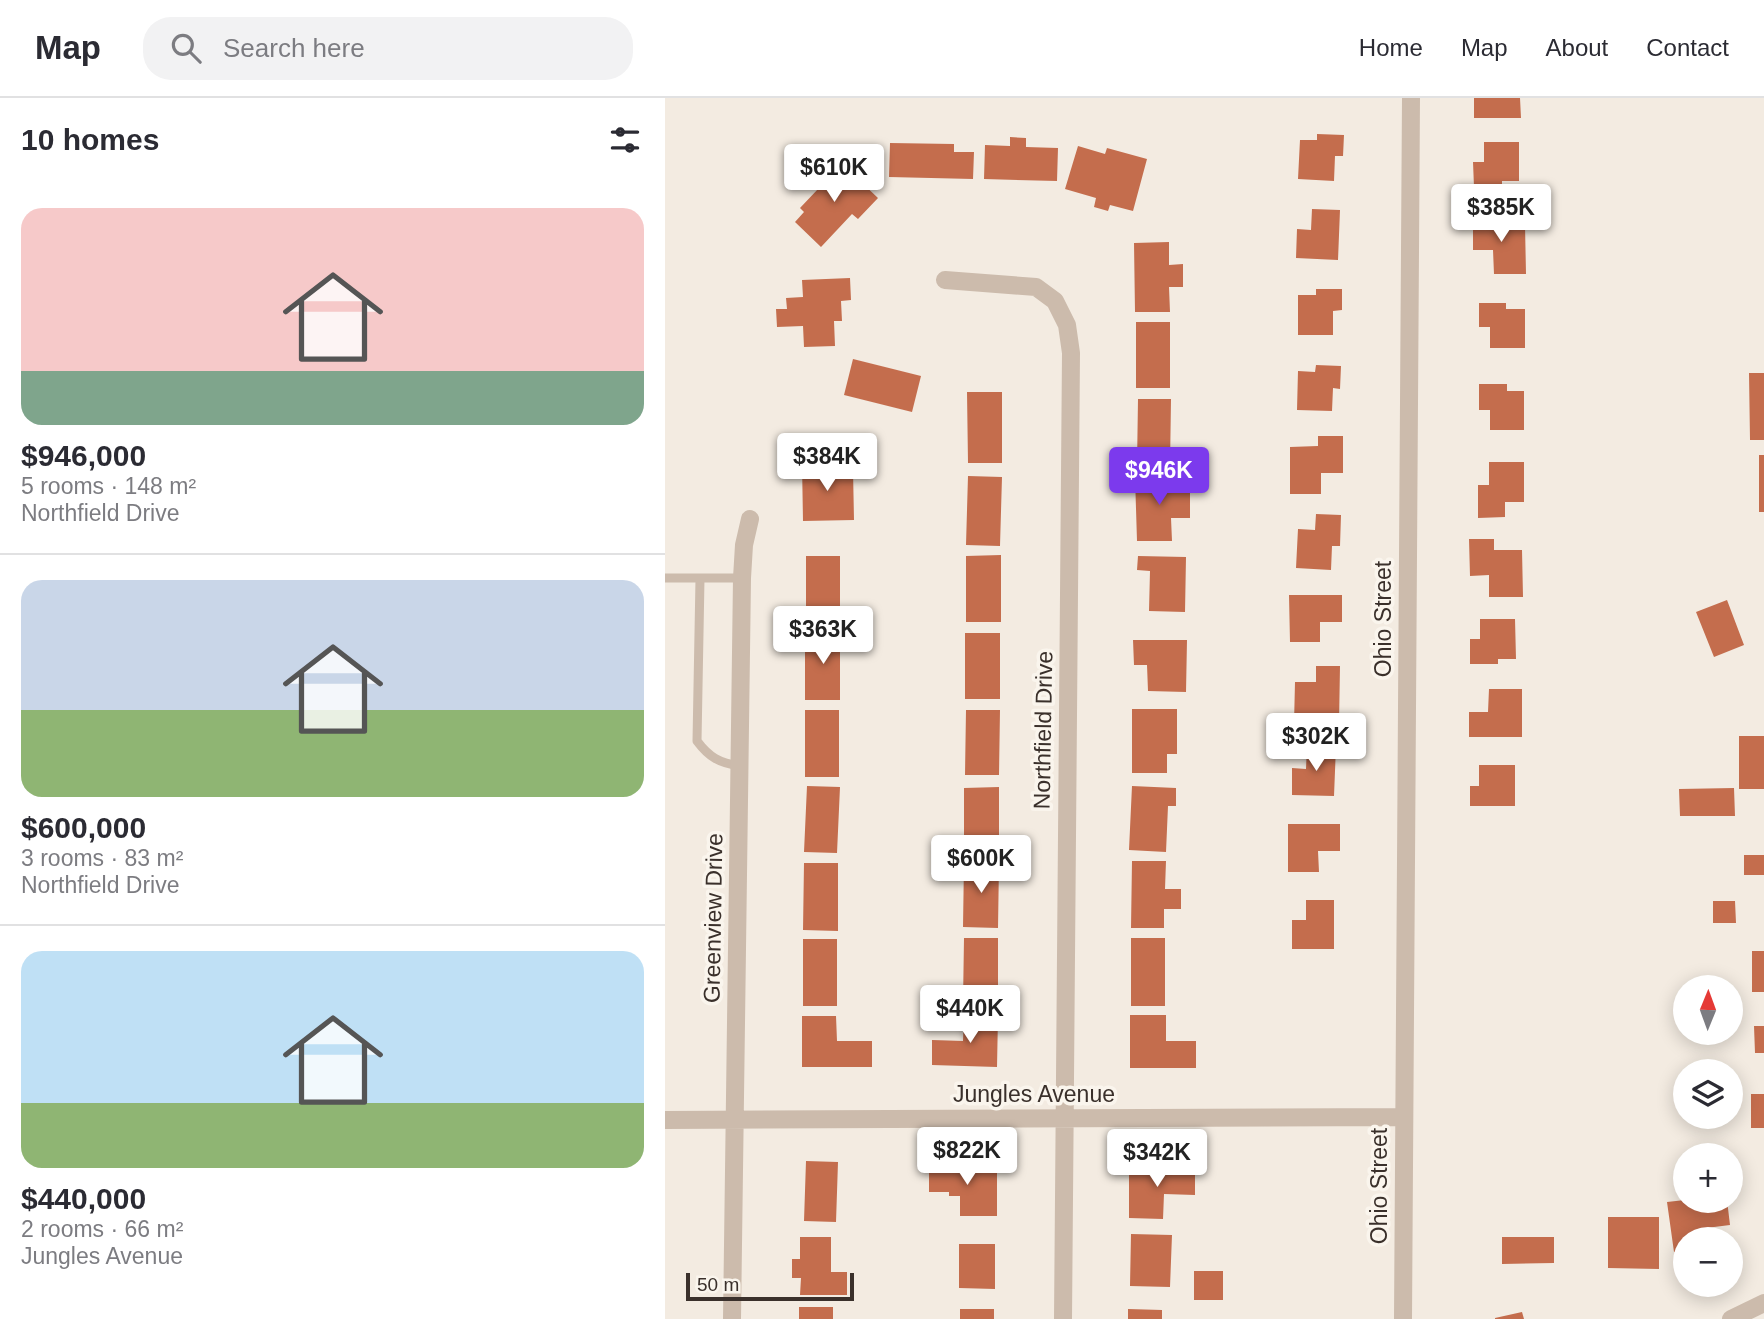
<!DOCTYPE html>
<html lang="en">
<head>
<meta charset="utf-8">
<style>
  :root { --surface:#fff; --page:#f2f2f3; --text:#2b2b33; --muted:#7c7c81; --line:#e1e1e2; --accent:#7c3aed }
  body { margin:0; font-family:Helvetica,sans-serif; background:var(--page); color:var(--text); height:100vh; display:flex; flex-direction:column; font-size:26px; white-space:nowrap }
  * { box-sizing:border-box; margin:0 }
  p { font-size:23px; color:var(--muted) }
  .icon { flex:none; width:38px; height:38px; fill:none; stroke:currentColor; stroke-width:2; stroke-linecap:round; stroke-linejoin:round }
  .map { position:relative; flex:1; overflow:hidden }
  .sheet { display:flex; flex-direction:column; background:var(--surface); width:665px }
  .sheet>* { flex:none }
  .needle { width:46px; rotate:1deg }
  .fabs { position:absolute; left:1008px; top:877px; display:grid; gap:14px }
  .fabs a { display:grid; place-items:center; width:70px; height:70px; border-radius:50%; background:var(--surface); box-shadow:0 4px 18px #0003; font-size:35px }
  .scale { position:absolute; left:21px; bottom:18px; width:168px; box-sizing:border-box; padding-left:7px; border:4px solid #3a302b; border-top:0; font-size:19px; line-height:24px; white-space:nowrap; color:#3a302b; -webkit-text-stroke:5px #faf5ed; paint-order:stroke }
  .price { position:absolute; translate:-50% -60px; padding:0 16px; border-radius:7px; background:#fff; color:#222; font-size:23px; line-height:46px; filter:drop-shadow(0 2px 4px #0008) }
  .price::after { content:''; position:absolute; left:50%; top:42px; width:21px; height:16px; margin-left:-10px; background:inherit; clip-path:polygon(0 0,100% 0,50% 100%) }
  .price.selected { background:var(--accent); color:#fff }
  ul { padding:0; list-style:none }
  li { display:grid; align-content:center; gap:14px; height:371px; padding:0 21px }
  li+li { border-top:2px solid var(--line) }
  li span { display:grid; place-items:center; height:217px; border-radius:21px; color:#555 }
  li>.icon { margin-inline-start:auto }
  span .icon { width:126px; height:126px; fill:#fffc; stroke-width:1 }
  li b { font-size:30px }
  h2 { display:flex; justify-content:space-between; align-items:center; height:84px; padding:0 21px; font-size:30px }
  header { display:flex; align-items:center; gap:42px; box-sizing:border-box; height:98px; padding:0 35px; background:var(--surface); border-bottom:2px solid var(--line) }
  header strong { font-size:33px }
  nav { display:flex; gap:38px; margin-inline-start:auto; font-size:24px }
  .search { width:490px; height:63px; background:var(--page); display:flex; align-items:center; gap:18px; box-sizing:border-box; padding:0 24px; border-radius:28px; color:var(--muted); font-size:26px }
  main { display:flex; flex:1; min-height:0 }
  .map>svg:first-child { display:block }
  .building { fill:#c46d4d }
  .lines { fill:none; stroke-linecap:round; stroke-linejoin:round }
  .service { stroke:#ccbbac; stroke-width:9 }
  .minor { stroke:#ccbbac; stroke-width:18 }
  .tertiary { stroke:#ccbbac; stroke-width:18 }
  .labels { text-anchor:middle; stroke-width:7; stroke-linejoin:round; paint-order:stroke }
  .street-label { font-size:23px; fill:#3a302b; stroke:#faf5ed }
</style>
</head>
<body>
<header>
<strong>Map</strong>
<div class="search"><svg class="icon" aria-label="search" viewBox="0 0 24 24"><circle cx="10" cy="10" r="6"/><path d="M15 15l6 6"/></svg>Search here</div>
<nav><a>Home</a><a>Map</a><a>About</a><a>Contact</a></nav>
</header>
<main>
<section class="sheet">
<h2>10 homes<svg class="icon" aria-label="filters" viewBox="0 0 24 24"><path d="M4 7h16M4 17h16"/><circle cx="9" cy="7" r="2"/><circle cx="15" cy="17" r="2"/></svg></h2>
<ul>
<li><span style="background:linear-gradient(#f6c9c9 75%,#7fa58c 0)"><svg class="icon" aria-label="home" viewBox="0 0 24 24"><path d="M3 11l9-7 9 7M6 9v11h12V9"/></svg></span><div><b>$946,000</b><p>5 rooms · 148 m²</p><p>Northfield Drive</p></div></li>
<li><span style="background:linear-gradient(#c9d6e8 60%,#8fb573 0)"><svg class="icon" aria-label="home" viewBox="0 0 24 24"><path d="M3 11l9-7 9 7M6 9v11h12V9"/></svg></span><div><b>$600,000</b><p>3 rooms · 83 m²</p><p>Northfield Drive</p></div></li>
<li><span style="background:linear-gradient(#bfe0f5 70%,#8fb573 0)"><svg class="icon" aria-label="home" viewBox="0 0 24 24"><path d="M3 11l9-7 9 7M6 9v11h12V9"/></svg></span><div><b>$440,000</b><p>2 rooms · 66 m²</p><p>Jungles Avenue</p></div></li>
</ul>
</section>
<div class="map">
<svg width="1099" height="1221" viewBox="0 0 1099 1221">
  <rect width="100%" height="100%" fill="#f3ebe1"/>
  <path class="building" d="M 809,0 L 855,0 L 856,20 L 809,20 Z
    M 652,36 L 679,37 L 678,58 L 670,58 L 669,83 L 633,81 L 635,42 L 652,42 Z
    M 345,39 L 361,40 L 361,49 L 393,50 L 392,83 L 319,81 L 320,47 L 345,48 Z
    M 819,44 L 854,44 L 854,83 L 837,83 L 837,89 L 809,89 L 808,64 L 819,64 Z
    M 225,45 L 289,46 L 289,54 L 309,54 L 308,81 L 224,79 Z
    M 413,48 L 440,56 L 442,50 L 482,61 L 468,113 L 445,107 L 443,113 L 429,109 L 431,100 L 400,91 Z
    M 174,63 L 213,100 L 193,121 L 187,116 L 156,149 L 130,124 L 139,114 L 135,110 L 153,91 L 149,88 Z
    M 647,111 L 675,112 L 673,162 L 631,160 L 632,131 L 646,132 Z
    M 808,118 L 832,118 L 832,128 L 860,127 L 861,176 L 829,176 L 828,152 L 808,152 Z
    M 504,144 L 504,167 L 518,166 L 518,189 L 504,189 L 505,214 L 470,214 L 469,145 Z
    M 185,180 L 186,202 L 176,203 L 177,223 L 169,223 L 170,248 L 139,249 L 138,228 L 112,229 L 111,211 L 122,211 L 121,200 L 138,199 L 137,182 Z
    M 651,191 L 677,191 L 677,212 L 668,213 L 668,237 L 633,237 L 633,197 L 651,197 Z
    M 814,205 L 841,205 L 841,211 L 860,211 L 860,250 L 825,250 L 825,229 L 814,229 Z
    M 471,224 L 505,224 L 505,290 L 471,290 Z
    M 188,261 L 256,278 L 247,314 L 179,297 Z
    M 651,267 L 676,268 L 675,291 L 668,290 L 667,313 L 632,312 L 633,273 L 650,274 Z
    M 1084,275 L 1099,275 L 1099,342 L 1085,342 Z
    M 814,286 L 842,286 L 842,293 L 859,293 L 859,332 L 825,332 L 825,312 L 814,312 Z
    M 302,294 L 337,294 L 337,365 L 303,365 Z
    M 473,301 L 506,301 L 505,368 L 472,367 Z
    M 653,338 L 678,338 L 678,375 L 656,375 L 656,396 L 625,396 L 625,349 L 653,348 Z
    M 1094,357 L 1099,357 L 1099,414 L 1094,414 Z
    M 824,364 L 859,364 L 859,404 L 840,404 L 840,419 L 813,420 L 813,387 L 824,387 Z
    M 137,365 L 165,365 L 165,372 L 188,372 L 189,422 L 138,423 Z
    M 506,377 L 506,391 L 525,391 L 525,420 L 506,420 L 507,443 L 472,443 L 470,378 Z
    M 303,378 L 337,379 L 335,448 L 301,447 Z
    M 651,416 L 676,417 L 675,448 L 667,448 L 666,472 L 631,470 L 633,431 L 650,432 Z
    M 804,441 L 829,441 L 829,452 L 857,452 L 858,499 L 824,499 L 824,477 L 805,478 Z
    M 336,457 L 336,524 L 301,524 L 301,458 Z
    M 141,458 L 175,458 L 175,525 L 141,526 Z
    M 473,458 L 521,459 L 520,514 L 484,513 L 485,473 L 472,472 Z
    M 624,497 L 677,497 L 677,524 L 655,524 L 655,544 L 625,544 Z
    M 1062,502 L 1079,547 L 1049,559 L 1031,514 Z
    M 815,521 L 850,521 L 851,561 L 833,561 L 833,566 L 805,566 L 805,541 L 815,541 Z
    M 140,535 L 175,535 L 175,602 L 140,602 Z
    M 300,535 L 335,535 L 335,601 L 300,601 Z
    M 468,542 L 522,542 L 521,594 L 483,593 L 482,567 L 469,567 Z
    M 651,568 L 675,568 L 674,626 L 629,626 L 630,584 L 651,584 Z
    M 824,591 L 857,591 L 857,639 L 804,639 L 804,614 L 823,614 Z
    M 467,611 L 512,611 L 512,656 L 502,656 L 502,675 L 467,675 Z
    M 140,612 L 174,612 L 174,679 L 140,679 Z
    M 301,612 L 335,612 L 334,677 L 300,677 Z
    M 1074,638 L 1099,638 L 1099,691 L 1074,691 Z
    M 642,647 L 671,648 L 669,698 L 627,697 L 627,670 L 641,671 Z
    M 814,667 L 850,667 L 850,708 L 805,708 L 805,688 L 814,688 Z
    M 142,688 L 175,689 L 172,755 L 139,754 Z
    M 467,688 L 511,690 L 511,708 L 503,708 L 501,754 L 464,752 Z
    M 334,689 L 334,754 L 299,754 L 299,690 Z
    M 1069,690 L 1070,718 L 1015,718 L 1014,691 Z
    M 623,726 L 675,726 L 675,753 L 653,753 L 654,774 L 623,774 Z
    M 1079,757 L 1099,757 L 1099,777 L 1079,777 Z
    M 467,763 L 501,763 L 500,791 L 516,791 L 516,811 L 499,811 L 499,830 L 466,830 Z
    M 299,764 L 334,765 L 333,830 L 298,829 Z
    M 139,765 L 173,765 L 173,833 L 138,832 Z
    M 641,802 L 669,802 L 669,851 L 627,851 L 627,822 L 641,822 Z
    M 1048,803 L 1070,803 L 1071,825 L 1048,825 Z
    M 299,840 L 333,840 L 333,904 L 298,904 Z
    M 466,840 L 500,840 L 500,908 L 466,908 Z
    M 138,841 L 172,841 L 172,908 L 138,908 Z
    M 1087,853 L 1099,853 L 1099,894 L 1087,894 Z
    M 299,917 L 333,918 L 332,969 L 267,967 L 267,942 L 298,943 Z
    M 465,917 L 501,917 L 501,943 L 531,943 L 531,970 L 465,970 Z
    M 137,918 L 171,918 L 172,943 L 207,943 L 207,969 L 137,969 Z
    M 1089,928 L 1099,928 L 1099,955 L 1090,955 Z
    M 1086,996 L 1099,996 L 1099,1030 L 1086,1030 Z
    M 141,1063 L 173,1064 L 171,1124 L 139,1123 Z
    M 264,1064 L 292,1064 L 292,1068 L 332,1068 L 332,1118 L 295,1118 L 295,1098 L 284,1098 L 284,1094 L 264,1094 Z
    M 464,1070 L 530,1070 L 530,1097 L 499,1096 L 498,1121 L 464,1120 Z
    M 1020,1102 L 1062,1102 L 1065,1127 L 1033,1131 L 1034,1141 L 1020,1141 L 1020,1152 L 1009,1154 L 1002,1104 Z
    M 943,1119 L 994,1119 L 994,1171 L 943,1170 Z
    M 466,1136 L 507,1137 L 505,1189 L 465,1188 Z
    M 135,1139 L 166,1139 L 166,1174 L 182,1174 L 182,1197 L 135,1197 L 136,1180 L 127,1180 L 127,1161 L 135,1161 Z
    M 837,1139 L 889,1139 L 889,1165 L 837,1166 Z
    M 294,1146 L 330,1146 L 330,1191 L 294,1190 Z
    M 529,1173 L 558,1173 L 558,1202 L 529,1202 Z
    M 134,1209 L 168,1209 L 168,1221 L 134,1221 Z
    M 295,1211 L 329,1211 L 329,1221 L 295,1221 Z
    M 463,1211 L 497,1212 L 497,1221 L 463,1221 Z
    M 857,1214 L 859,1221 L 830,1221 L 830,1220 Z"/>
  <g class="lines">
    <path class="service" d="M 0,480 L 77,480
      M 35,481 L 32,643 C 44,659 54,665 75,668"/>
    <path class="minor" d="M 280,182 L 371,189 L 390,203 L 402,227 L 406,255 L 398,1221
      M 0,1022 L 739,1019
      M 67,1221 L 77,480 L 79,447 L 85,421
      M 738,1221 L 746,0"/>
    <path class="tertiary" d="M 1066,1221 L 1099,1205"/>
  </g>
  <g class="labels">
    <g class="street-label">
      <text transform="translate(718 521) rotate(-90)" y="8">Ohio Street</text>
      <text transform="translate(378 632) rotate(-89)" y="8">Northfield Drive</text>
      <text transform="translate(48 820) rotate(-89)" y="8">Greenview Drive</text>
      <text x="369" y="1004">Jungles Avenue</text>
      <text transform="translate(714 1088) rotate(-90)" y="8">Ohio Street</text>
    </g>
  </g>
</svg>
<div class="fabs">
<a><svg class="needle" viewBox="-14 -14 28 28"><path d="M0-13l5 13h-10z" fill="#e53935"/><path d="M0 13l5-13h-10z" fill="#7c7c81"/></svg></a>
<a><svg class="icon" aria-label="layers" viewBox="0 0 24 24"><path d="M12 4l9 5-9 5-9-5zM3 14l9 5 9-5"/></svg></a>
<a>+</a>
<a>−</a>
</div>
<div class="scale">50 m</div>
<b class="price" style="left:169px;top:106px">$610K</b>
<b class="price" style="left:836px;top:146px">$385K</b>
<b class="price" style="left:162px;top:395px">$384K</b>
<b class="price selected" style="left:494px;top:409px">$946K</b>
<b class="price" style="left:158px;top:568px">$363K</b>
<b class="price" style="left:651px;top:675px">$302K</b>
<b class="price" style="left:316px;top:797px">$600K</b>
<b class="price" style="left:305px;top:947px">$440K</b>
<b class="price" style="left:302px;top:1089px">$822K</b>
<b class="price" style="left:492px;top:1091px">$342K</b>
</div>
</main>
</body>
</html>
